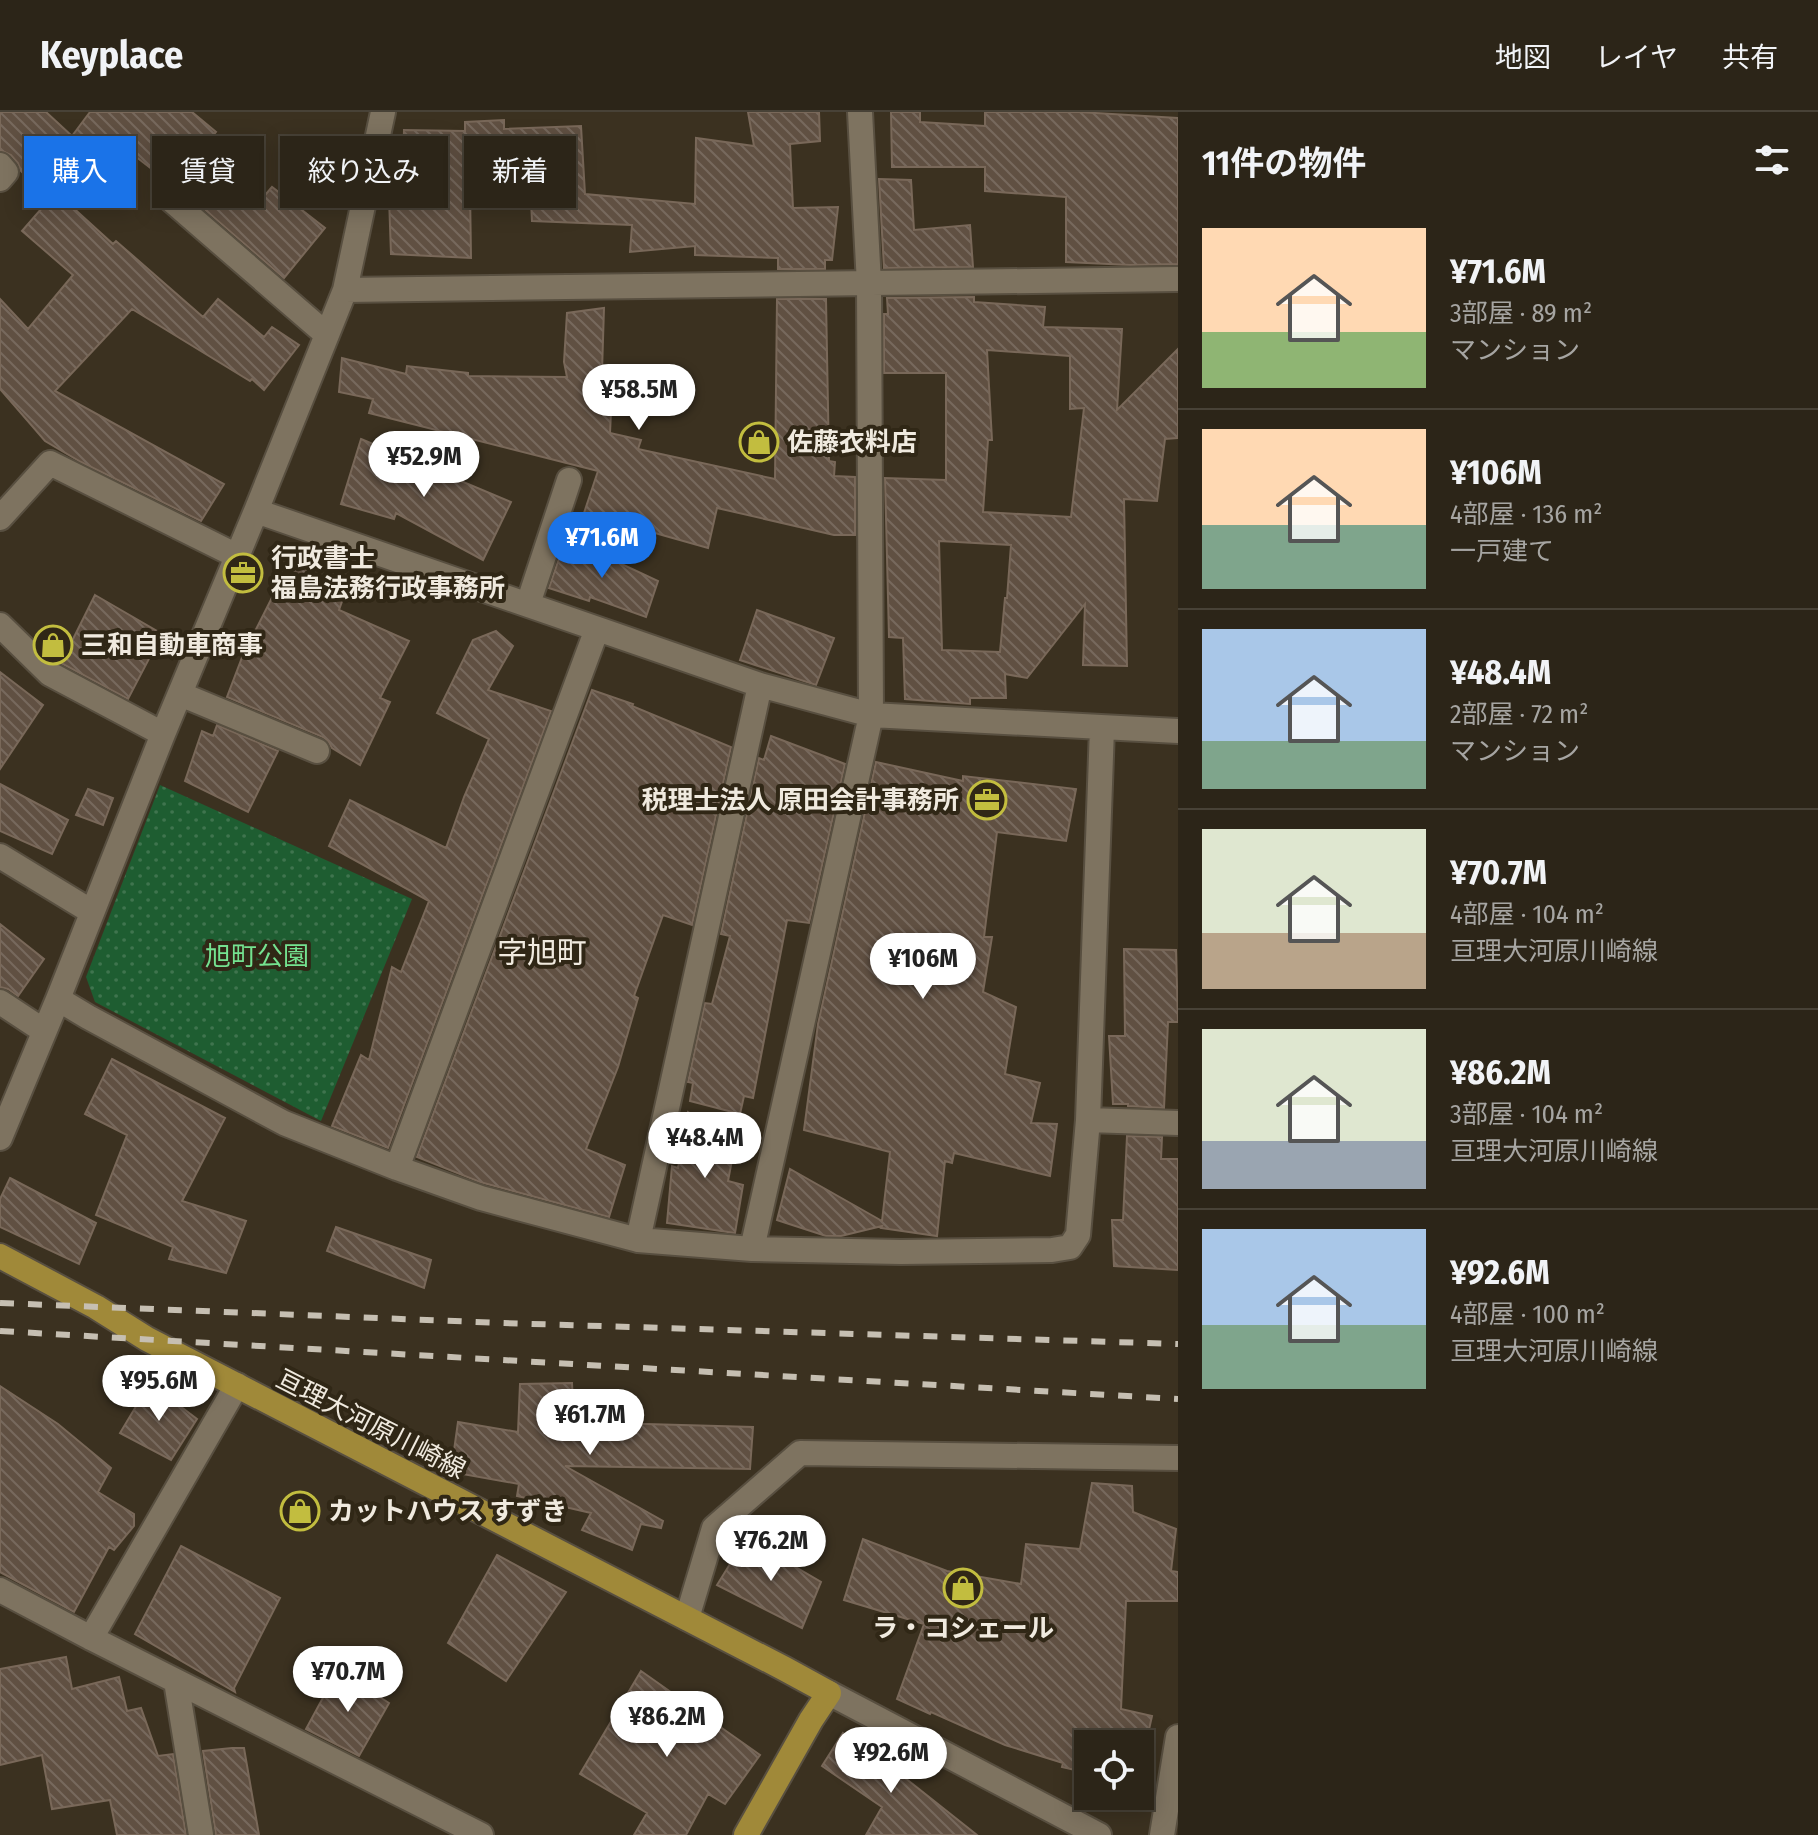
<!DOCTYPE html>
<html lang="ja">
<head>
<meta charset="utf-8">
<style>
  :root { --surface:#2c2518; --page:#342d21; --text:#f1f3f6; --muted:#a6a5a2; --line:#484237; --accent:#1a73e8 }
  body { margin:0; font-family:"Fira Sans Condensed","Noto Sans JP",sans-serif; background:var(--page); color:var(--text); height:100vh; display:flex; flex-direction:column; font-size:30px; white-space:nowrap }
  * { box-sizing:border-box; margin:0 }
  p { font-size:26px; color:var(--muted) }
  .icon { flex:none; width:44px; height:44px; fill:none; stroke:currentColor; stroke-width:2; stroke-linecap:round; stroke-linejoin:round }
  .map { position:relative; flex:1; overflow:hidden }
  .side { display:flex; flex-direction:column; background:var(--surface); width:640px }
  .side>* { flex:none }
  .banner { position:absolute; left:24px; top:24px; width:760px; height:72px; display:flex; gap:16px }
  .buttons { position:absolute; left:1074px; top:1618px; display:grid; gap:16px }
  .buttons a { display:grid; place-items:center; width:80px; height:80px; border-radius:0px; background:var(--surface); box-shadow:0 4px 20px #0003,0 0 0 2px var(--line); font-size:40px }
  .price { position:absolute; translate:-50% -68px; padding:0 18px; border-radius:28px; background:#fff; color:#222; font-size:26px; line-height:52px; filter:drop-shadow(0 2px 4px #0008) }
  .price::after { content:''; position:absolute; left:50%; top:48px; width:24px; height:18px; margin-left:-12px; background:inherit; clip-path:polygon(0 0,100% 0,50% 100%) }
  .price.active { background:var(--accent); color:#fff }
  ul { padding:0; list-style:none }
  li { display:flex; align-items:center; gap:24px; height:200px; padding:0 24px }
  li+li { border-top:2px solid var(--line) }
  li span { display:grid; place-items:center; flex:none; width:224px; height:160px; border-radius:0px; color:#555 }
  li>.icon { margin-inline-start:auto }
  span .icon { width:96px; height:96px; fill:#fffc; stroke-width:1 }
  li b { font-size:34px }
  h2 { display:flex; justify-content:space-between; align-items:center; height:96px; padding:0 24px; font-size:34px }
  .pill { padding:0 28px; border-radius:0px; background:var(--surface); box-shadow:0 4px 20px #0003,0 0 0 2px var(--line); font-size:28px; line-height:72px }
  .pill.active { background:var(--accent); color:#fff }
  header { display:flex; align-items:center; gap:48px; box-sizing:border-box; height:112px; padding:0 40px; background:var(--surface); border-bottom:2px solid var(--line) }
  header strong { font-size:38px }
  nav { display:flex; gap:44px; margin-inline-start:auto; font-size:28px }
  main { display:flex; flex:1; min-height:0 }
  .map>svg:first-child { display:block }
  .park { fill:url(#park-dots) }
  .building { fill:url(#building-back-hatch); stroke:#796859; stroke-width:2; fill-rule:evenodd }
  .lines { fill:none; stroke-linecap:round; stroke-linejoin:round }
  .minor-casing { stroke:#584f40; stroke-width:28 }
  .tertiary-casing { stroke:#584f40; stroke-width:28 }
  .primary-casing { stroke:#584f40; stroke-width:28 }
  .minor { stroke:#7e7360; stroke-width:24 }
  .tertiary { stroke:#7e7360; stroke-width:24 }
  .primary { stroke:#a08939; stroke-width:24 }
  .rail { stroke:#c6bfb2; stroke-width:6; stroke-dasharray:14 14; stroke-linecap:butt }
  .labels { text-anchor:middle; stroke-width:8; stroke-linejoin:round; paint-order:stroke }
  .poi-label { font-size:26px; font-weight:bold; fill:#f0eadf; stroke:#302716; text-anchor:start }
  .park-label { font-size:26px; fill:#74e290; stroke:#302716 }
  .street-label { font-size:26px; fill:#f0eadf; stroke:#302716 }
  .quarter-label { font-size:30px; fill:#f0eadf; stroke:#302716 }
</style>
</head>
<body>
<header>
<strong>Keyplace</strong>
<nav><a>地図</a><a>レイヤ</a><a>共有</a></nav>
</header>
<main>
<div class="map">
<svg width="1178" height="1723" viewBox="0 0 1178 1723">
  <defs>
    <pattern id="park-dots" width="8" height="8" patternUnits="userSpaceOnUse" patternTransform="scale(2)"><rect width="8" height="8" fill="#1e5d31"/><path d="M2 2h.1M6 6h.1" fill="none" stroke="#3f744e" stroke-width="1.8" stroke-linecap="round"/></pattern>
    <pattern id="building-back-hatch" width="6" height="6" patternUnits="userSpaceOnUse" patternTransform="scale(2)"><rect width="6" height="6" fill="#605042"/><path d="M-1 5l2 2M0 0l6 6M5-1l2 2" fill="none" stroke="#77695d"/></pattern>
  </defs>
  <rect width="100%" height="100%" fill="#3b3120"/>
  <path class="park" d="M 160,673 L 412,787 L 321,1009 L 95,890 L 86,865 Z"/>
  <path class="building" d="M 0,0 L 46,0 L 72,24 L 90,0 L 192,0 L 216,20 L 197,43 L 255,95 L 272,75 L 325,116 L 284,166 L 180,76 L 171,72 L 122,34 L 69,92 L 113,132 L 116,129 L 203,205 L 218,187 L 264,225 L 272,215 L 299,233 L 264,278 L 252,267 L 250,269 L 132,197 L 55,279 L 224,372 L 201,409 L 81,350 L 45,329 L 0,277 L 0,187 L 28,217 L 73,163 L 22,119 L 49,88 L 21,59 L 18,51 L 11,43 L 0,38 Z
    M 748,0 L 819,0 L 820,29 L 790,32 L 793,96 L 838,95 L 832,148 L 825,148 L 825,157 L 778,157 L 778,146 L 695,143 L 695,134 L 630,140 L 632,113 L 532,109 L 530,68 L 470,76 L 471,146 L 391,142 L 389,86 L 402,86 L 404,18 L 465,19 L 465,10 L 504,8 L 504,17 L 581,14 L 585,82 L 695,92 L 696,26 L 754,34 Z
    M 891,0 L 920,0 L 920,10 L 985,14 L 985,0 L 1079,0 L 1178,6 L 1178,152 L 1130,153 L 1066,150 L 1066,85 L 985,79 L 985,55 L 892,55 Z
    M 879,67 L 911,68 L 914,118 L 970,113 L 973,155 L 884,156 Z
    M 974,185 L 974,190 L 1045,195 L 1043,215 L 1122,217 L 1117,298 L 1178,237 L 1178,326 L 1165,327 L 1157,389 L 1124,387 L 1127,554 L 1083,553 L 1085,492 L 1027,566 L 1005,562 L 1006,586 L 970,586 L 970,592 L 905,587 L 903,526 L 889,525 L 885,366 L 946,368 L 946,261 L 884,261 L 884,202 L 888,202 L 887,186 ZM 987,238 L 1070,244 L 1070,297 L 1084,296 L 1071,405 L 983,400 L 988,328 L 992,328 ZM 939,429 L 1011,433 L 1007,486 L 1005,486 L 1000,540 L 942,538 Z
    M 777,187 L 826,187 L 829,349 L 835,350 L 834,364 L 855,365 L 855,423 L 834,423 L 717,396 L 708,436 L 584,401 L 598,359 L 369,301 L 373,287 L 339,280 L 342,246 L 406,262 L 407,254 L 468,261 L 468,264 L 567,265 L 564,250 L 567,201 L 604,196 L 602,260 L 613,259 L 610,321 L 641,328 L 638,337 L 775,367 Z
    M 361,327 L 511,390 L 483,448 L 396,401 L 394,407 L 341,392 Z
    M 566,426 L 658,469 L 646,505 L 590,485 L 589,489 L 549,476 Z
    M 291,448 L 345,481 L 339,498 L 409,529 L 380,586 L 390,590 L 360,653 L 332,636 L 328,629 L 323,625 L 227,585 L 243,543 Z
    M 95,483 L 162,522 L 128,587 L 61,551 Z
    M 757,498 L 834,526 L 816,573 L 740,548 Z
    M 496,519 L 513,534 L 488,578 L 551,599 L 388,1036 L 332,1014 L 361,943 L 369,948 L 392,855 L 401,860 L 429,789 L 329,734 L 350,688 L 446,736 L 464,685 L 489,627 L 437,601 L 473,528 Z
    M 0,560 L 43,593 L 0,657 Z
    M 592,578 L 633,592 L 632,594 L 731,635 L 692,813 L 663,803 L 634,884 L 638,886 L 618,955 L 586,1037 L 625,1053 L 609,1105 L 480,1070 L 417,1045 Z
    M 217,613 L 278,639 L 248,700 L 185,669 L 202,619 L 213,624 Z
    M 771,624 L 845,652 L 809,811 L 787,808 L 753,986 L 744,984 L 740,1002 L 690,989 L 693,971 L 688,970 L 705,891 L 712,892 L 730,824 L 721,822 L 759,646 L 764,648 Z
    M 876,650 L 963,669 L 963,664 L 1076,677 L 1066,729 L 997,720 L 984,825 L 992,825 L 983,880 L 1016,895 L 1005,962 L 1040,971 L 1031,1011 L 1057,1012 L 1050,1064 L 954,1041 L 952,1051 L 945,1049 L 937,1124 L 881,1116 L 882,1114 L 841,1124 L 826,1124 L 777,1108 L 790,1057 L 882,1109 L 890,1040 L 804,1018 L 818,912 Z
    M 0,672 L 68,708 L 52,742 L 0,719 Z
    M 88,677 L 113,686 L 103,713 L 76,703 Z
    M 0,812 L 44,847 L 18,884 L 8,877 L 0,875 Z
    M 1124,837 L 1176,838 L 1178,910 L 1168,910 L 1164,996 L 1128,994 L 1128,992 L 1113,992 L 1109,924 L 1125,924 Z
    M 112,947 L 225,1006 L 182,1089 L 246,1109 L 226,1161 L 169,1147 L 173,1135 L 96,1103 L 127,1023 L 85,1002 Z
    M 688,1000 L 736,1027 L 728,1069 L 743,1073 L 735,1121 L 667,1111 L 672,1054 L 678,1056 Z
    M 1127,1024 L 1162,1025 L 1161,1047 L 1178,1047 L 1178,1158 L 1114,1154 L 1112,1108 L 1123,1108 Z
    M 10,1066 L 96,1111 L 79,1152 L 0,1115 L 0,1087 Z
    M 336,1115 L 431,1148 L 424,1176 L 327,1139 Z
    M 150,1271 L 197,1307 L 171,1348 L 120,1321 Z
    M 572,1271 L 574,1310 L 753,1315 L 750,1357 L 565,1354 L 663,1409 L 661,1416 L 641,1412 L 632,1438 L 582,1418 L 591,1401 L 517,1384 L 519,1372 L 451,1360 L 458,1310 L 518,1320 L 520,1272 Z
    M 0,1274 L 58,1312 L 111,1356 L 98,1380 L 134,1402 L 134,1414 L 114,1438 L 109,1435 L 74,1500 L 0,1460 Z
    M 1092,1371 L 1132,1374 L 1133,1400 L 1176,1417 L 1171,1459 L 1178,1460 L 1178,1489 L 1126,1489 L 1121,1597 L 1152,1604 L 1140,1658 L 1140,1632 L 1088,1632 L 1088,1661 L 1062,1655 L 1063,1651 L 1005,1633 L 931,1600 L 930,1602 L 897,1587 L 924,1512 L 844,1488 L 863,1427 L 947,1459 L 1021,1472 L 1026,1432 L 1080,1437 Z
    M 746,1426 L 821,1470 L 802,1516 L 717,1473 Z
    M 181,1434 L 280,1486 L 234,1576 L 235,1580 L 135,1522 Z
    M 497,1443 L 566,1480 L 506,1569 L 448,1531 Z
    M 66,1545 L 72,1577 L 119,1565 L 127,1599 L 141,1596 L 158,1644 L 173,1642 L 186,1723 L 117,1723 L 110,1688 L 52,1697 L 42,1643 L 0,1653 L 0,1557 Z
    M 338,1558 L 389,1591 L 359,1644 L 306,1617 Z
    M 641,1559 L 760,1643 L 725,1692 L 708,1682 L 686,1723 L 634,1723 L 647,1701 L 580,1662 Z
    M 843,1621 L 895,1658 L 977,1723 L 866,1723 L 882,1695 L 822,1654 Z
    M 232,1636 L 244,1636 L 259,1723 L 216,1723 L 203,1639 Z"/>
  <g class="lines">
    <defs>
      <path id="minor" d="M 0,53 L 6,60 L 0,67
        M 170,87 L 327,223
        M 345,178 L 1178,167
        M 256,399 L 760,573 L 871,603 L 1178,619
        M 0,406 L 50,351 L 237,444
        M 528,492 L 569,368
        M 0,513 L 50,562 L 163,622
        M 180,582 L 317,639
        M 0,744 L 92,800
        M 58,887 L 88,905 L 284,1011 L 397,1056 L 481,1086 L 638,1128 L 752,1137 L 901,1140 L 1052,1138 L 1070,1135 L 1078,1123 L 1088,1008 L 1102,616
        M 0,890 L 44,919
        M 1088,1008 L 1178,1011
        M 0,1026 L 58,887 L 163,622 L 256,399 L 345,178 L 383,0
        M 397,1056 L 597,517
        M 638,1128 L 760,573
        M 752,1137 L 871,603 L 869,172 L 860,0
        M 0,1478 L 91,1526 L 481,1723
        M 687,1506 L 714,1416 L 800,1341 L 1178,1346
        M 91,1526 L 237,1273
        M 176,1569 L 201,1723
        M 1162,1723 L 1178,1625"/>
      <path id="tertiary" d="M 829,1581 L 1099,1723"/>
      <path id="primary" d="M 0,1144 L 96,1195 L 147,1227 L 785,1557 L 829,1581 L 811,1608 L 746,1723"/>
    </defs>
    <use href="#minor" class="minor-casing"/>
    <use href="#tertiary" class="tertiary-casing"/>
    <use href="#primary" class="primary-casing"/>
    <use href="#minor" class="minor"/>
    <use href="#tertiary" class="tertiary"/>
    <use href="#primary" class="primary"/>
    <path class="rail" d="M 0,1191 L 503,1211 L 1178,1232
      M 0,1219 L 1178,1287"/>
  </g>
  <defs>
    <symbol id="shop-ring" viewBox="-11 -11 22 22"><circle r="9.5" fill="#302716" stroke="#c2bd3f" stroke-width="1.5"/><path d="M-5-2.5h2.3a2.7 3.5 0 0 1 5.4 0H5L5.5 6h-11ZM-1.5-2.5h3a1.5 2.3 0 0 0-3 0Z" fill="#c2bd3f"/></symbol>
    <symbol id="office-ring" viewBox="-11 -11 22 22"><circle r="9.5" fill="#302716" stroke="#c2bd3f" stroke-width="1.5"/><path d="M-6-3h4V-5.5h4V-3h4V5H-6ZM-1-4.5V-3h2v-1.5ZM-6 0V1H6V0Z" fill="#c2bd3f"/></symbol>
  </defs>
  <g fill-rule="evenodd">
    <use href="#shop-ring" x="737" y="308" width="44" height="44"/>
    <use href="#office-ring" x="221" y="439" width="44" height="44"/>
    <use href="#shop-ring" x="31" y="511" width="44" height="44"/>
    <use href="#office-ring" x="965" y="666" width="44" height="44"/>
    <use href="#shop-ring" x="278" y="1377" width="44" height="44"/>
    <use href="#shop-ring" x="941" y="1454" width="44" height="44"/>
  </g>
  <g class="labels">
    <g class="poi-label">
      <text x="787" y="339">佐藤衣料店</text>
      <text x="271" y="455">行政書士<tspan x="271" dy="30">福島法務行政事務所</tspan></text>
      <text x="81" y="542">三和自動車商事</text>
      <text x="959" y="697" text-anchor="end">税理士法人 原田会計事務所</text>
      <text x="328" y="1408">カットハウス すずき</text>
      <text x="963" y="1525" text-anchor="middle">ラ・コシェール</text>
    </g>
    <g class="park-label">
      <text x="257" y="853">旭町公園</text>
    </g>
    <g class="street-label">
      <text transform="translate(371 1312) rotate(27)" y="9">亘理大河原川崎線</text>
    </g>
    <g class="quarter-label">
      <text x="542" y="851">字旭町</text>
    </g>
  </g>
</svg>
<div class="buttons">
<a><svg class="icon" aria-label="locate" viewBox="0 0 24 24"><circle cx="12" cy="12" r="6"/><path d="M12 2v4M12 18v4M2 12h4M18 12h4"/></svg></a>
</div>
<b class="price" style="left:639px;top:320px">¥58.5M</b>
<b class="price" style="left:424px;top:387px">¥52.9M</b>
<b class="price active" style="left:602px;top:468px">¥71.6M</b>
<b class="price" style="left:923px;top:889px">¥106M</b>
<b class="price" style="left:705px;top:1068px">¥48.4M</b>
<b class="price" style="left:159px;top:1311px">¥95.6M</b>
<b class="price" style="left:590px;top:1345px">¥61.7M</b>
<b class="price" style="left:771px;top:1471px">¥76.2M</b>
<b class="price" style="left:348px;top:1602px">¥70.7M</b>
<b class="price" style="left:667px;top:1647px">¥86.2M</b>
<b class="price" style="left:891px;top:1683px">¥92.6M</b>
<div class="banner">
<a class="pill active">購入</a>
<a class="pill">賃貸</a>
<a class="pill">絞り込み</a>
<a class="pill">新着</a>
</div>
</div>
<section class="side">
<h2>11件の物件<svg class="icon" aria-label="filters" viewBox="0 0 24 24"><path d="M4 7h16M4 17h16"/><circle cx="9" cy="7" r="2"/><circle cx="15" cy="17" r="2"/></svg></h2>
<ul>
<li><span style="background:linear-gradient(#ffd9b3 65%,#8fb573 0)"><svg class="icon" aria-label="home" viewBox="0 0 24 24"><path d="M3 11l9-7 9 7M6 9v11h12V9"/></svg></span><div><b>¥71.6M</b><p>3部屋 · 89 m²</p><p>マンション</p></div></li>
<li><span style="background:linear-gradient(#ffd9b3 60%,#7fa58c 0)"><svg class="icon" aria-label="home" viewBox="0 0 24 24"><path d="M3 11l9-7 9 7M6 9v11h12V9"/></svg></span><div><b>¥106M</b><p>4部屋 · 136 m²</p><p>一戸建て</p></div></li>
<li><span style="background:linear-gradient(#a9c7e8 70%,#7fa58c 0)"><svg class="icon" aria-label="home" viewBox="0 0 24 24"><path d="M3 11l9-7 9 7M6 9v11h12V9"/></svg></span><div><b>¥48.4M</b><p>2部屋 · 72 m²</p><p>マンション</p></div></li>
<li><span style="background:linear-gradient(#dfe7d0 65%,#b9a48a 0)"><svg class="icon" aria-label="home" viewBox="0 0 24 24"><path d="M3 11l9-7 9 7M6 9v11h12V9"/></svg></span><div><b>¥70.7M</b><p>4部屋 · 104 m²</p><p>亘理大河原川崎線</p></div></li>
<li><span style="background:linear-gradient(#dfe7d0 70%,#9aa5b1 0)"><svg class="icon" aria-label="home" viewBox="0 0 24 24"><path d="M3 11l9-7 9 7M6 9v11h12V9"/></svg></span><div><b>¥86.2M</b><p>3部屋 · 104 m²</p><p>亘理大河原川崎線</p></div></li>
<li><span style="background:linear-gradient(#a9c7e8 60%,#7fa58c 0)"><svg class="icon" aria-label="home" viewBox="0 0 24 24"><path d="M3 11l9-7 9 7M6 9v11h12V9"/></svg></span><div><b>¥92.6M</b><p>4部屋 · 100 m²</p><p>亘理大河原川崎線</p></div></li>
</ul>
</section>
</main>
</body>
</html>
